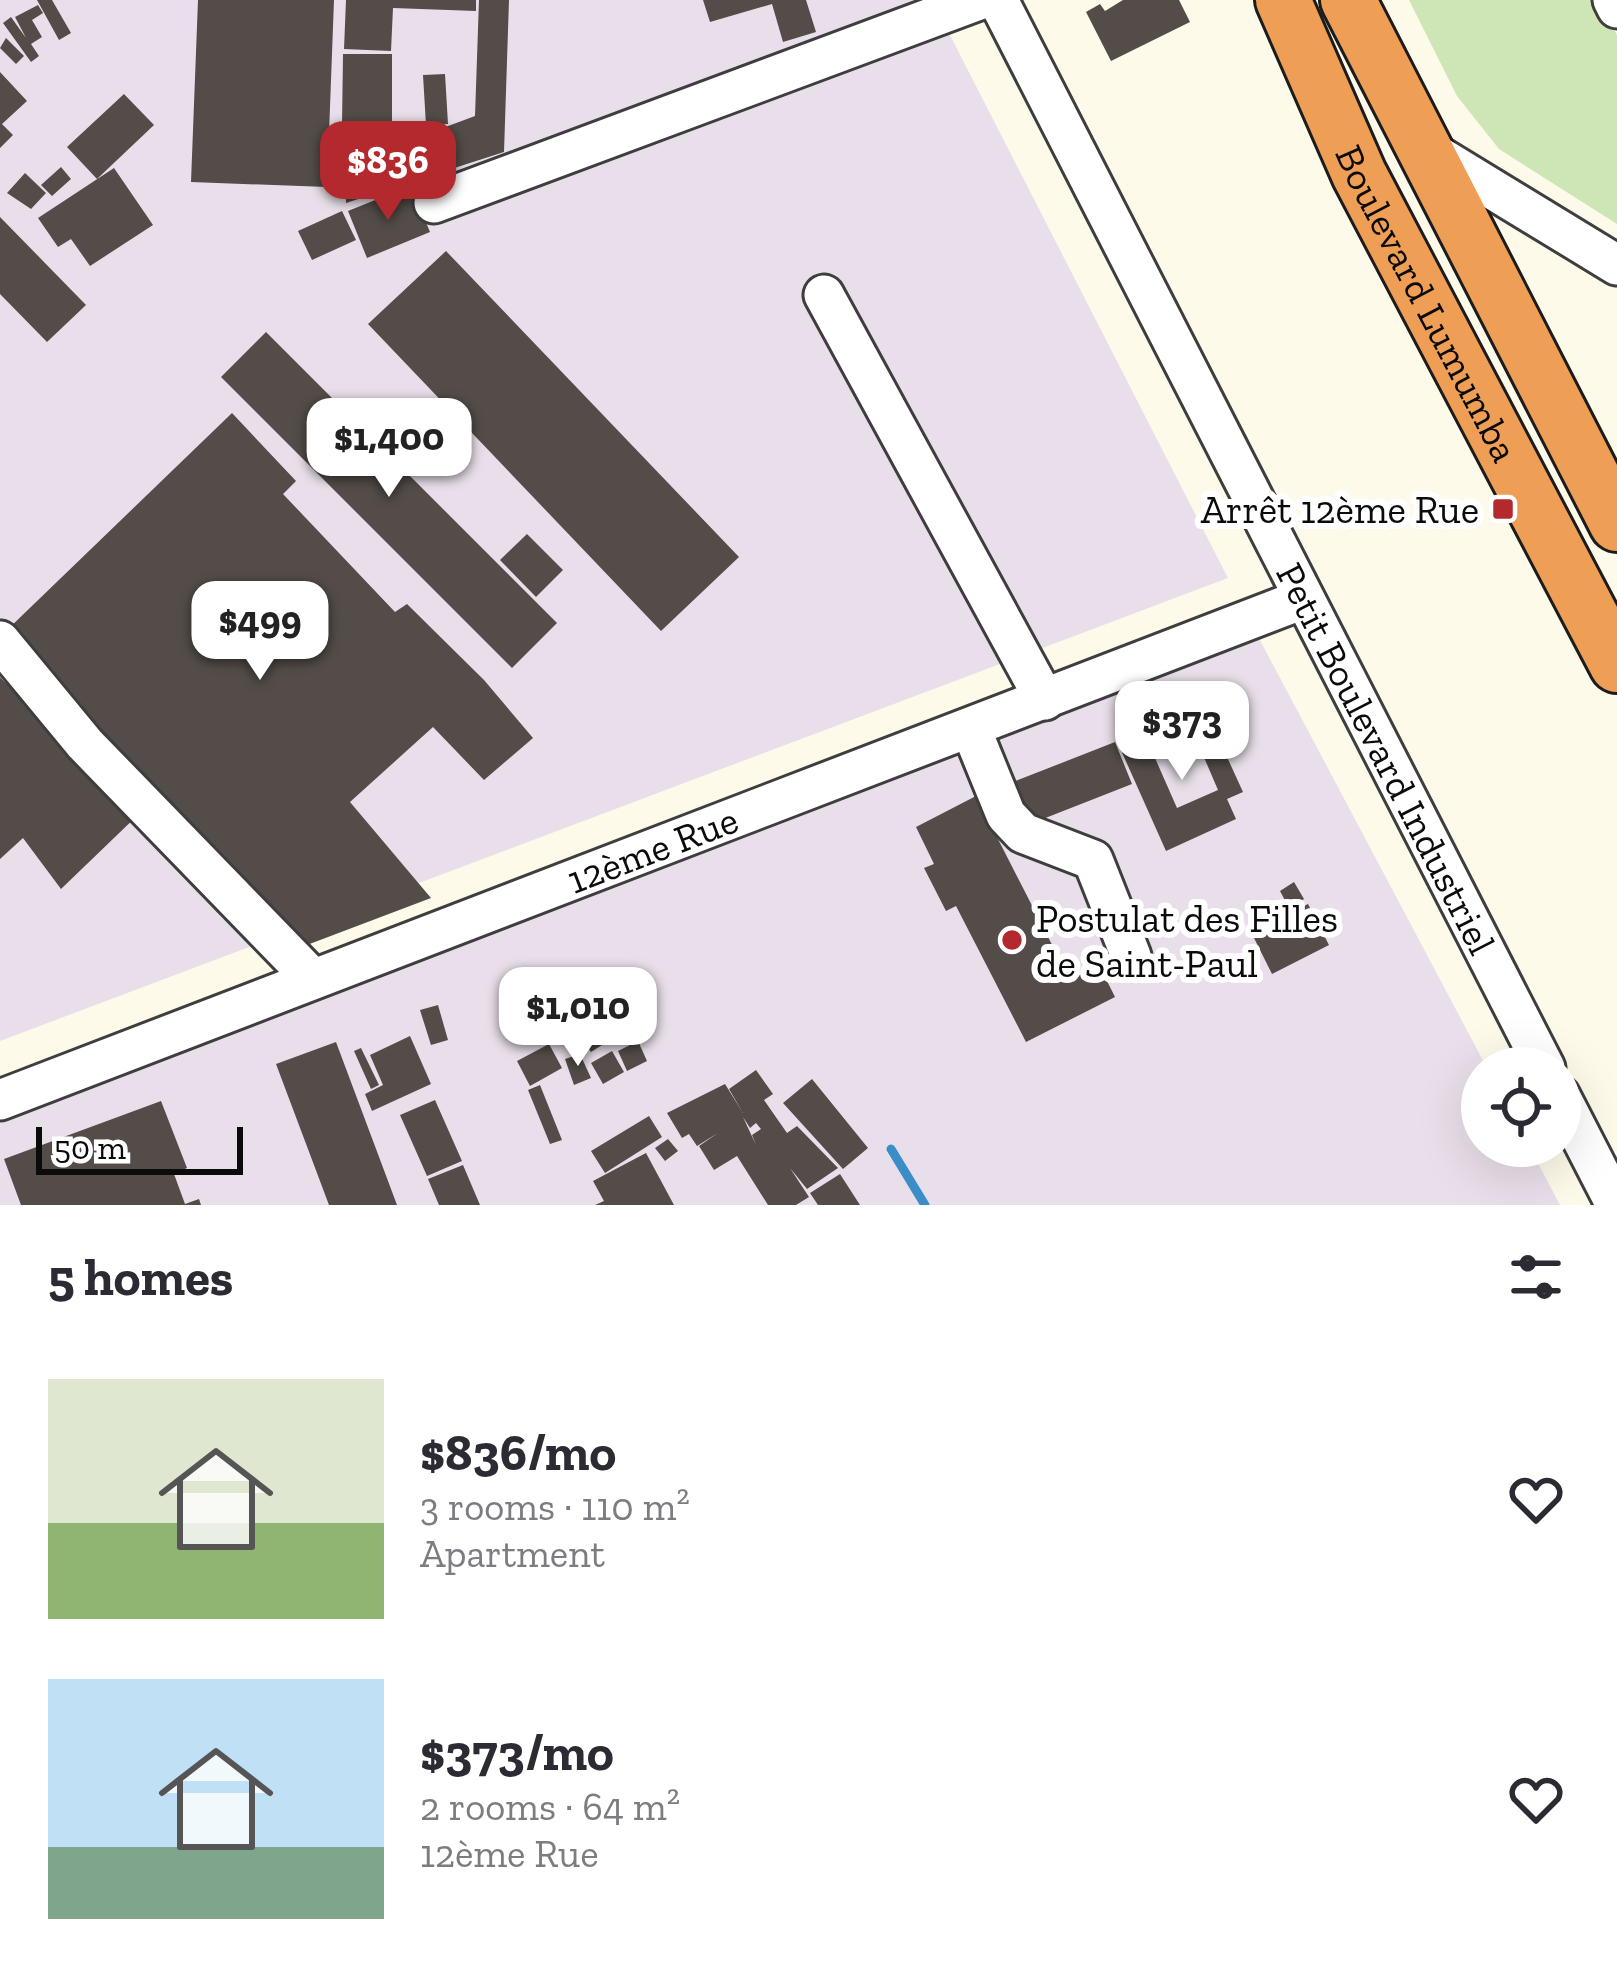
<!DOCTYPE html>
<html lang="en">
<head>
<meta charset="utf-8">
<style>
  :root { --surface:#fff; --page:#f2f2f3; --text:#2b2b33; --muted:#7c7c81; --accent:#b4292d }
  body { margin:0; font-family:"Zilla Slab",serif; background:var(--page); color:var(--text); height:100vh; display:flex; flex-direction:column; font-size:45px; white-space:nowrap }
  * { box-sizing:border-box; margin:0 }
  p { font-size:39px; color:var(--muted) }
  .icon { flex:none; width:66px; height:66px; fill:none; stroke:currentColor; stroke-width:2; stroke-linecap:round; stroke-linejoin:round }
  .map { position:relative; height:1205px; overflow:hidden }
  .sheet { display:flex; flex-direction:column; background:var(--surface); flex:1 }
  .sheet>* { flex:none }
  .buttons { position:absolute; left:1461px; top:1047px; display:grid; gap:24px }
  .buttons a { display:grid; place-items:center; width:120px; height:120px; border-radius:50%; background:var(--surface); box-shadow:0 12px 48px #0002; font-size:60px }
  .scale { position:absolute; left:36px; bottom:30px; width:207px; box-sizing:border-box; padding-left:12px; border:6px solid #0b0b0b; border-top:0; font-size:33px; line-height:42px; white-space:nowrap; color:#0b0b0b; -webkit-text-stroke:9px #fff; paint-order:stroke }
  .price { position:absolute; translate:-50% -102px; padding:0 27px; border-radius:24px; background:#fff; color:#222; font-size:39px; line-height:78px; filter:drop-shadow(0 3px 6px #0008) }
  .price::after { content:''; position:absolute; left:50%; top:72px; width:36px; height:27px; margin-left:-18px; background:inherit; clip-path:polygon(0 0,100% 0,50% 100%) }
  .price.current { background:var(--accent); color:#fff }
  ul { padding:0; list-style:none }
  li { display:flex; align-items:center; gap:36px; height:300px; padding:0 48px }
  li span { display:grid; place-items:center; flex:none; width:336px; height:240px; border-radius:0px; color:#555 }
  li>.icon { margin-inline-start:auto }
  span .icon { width:144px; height:144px; fill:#fffc; stroke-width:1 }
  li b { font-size:51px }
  h2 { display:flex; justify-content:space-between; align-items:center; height:144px; padding:0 48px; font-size:51px }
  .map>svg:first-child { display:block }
  .industrial { fill:#e9dfea }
  .green { fill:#cee6b5 }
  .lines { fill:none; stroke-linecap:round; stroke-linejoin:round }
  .stream { stroke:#3a8dc7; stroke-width:9 }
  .building { fill:#534c48; fill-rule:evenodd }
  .minor-casing { stroke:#3e3e3e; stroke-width:45 }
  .highway-casing { stroke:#1c1c1c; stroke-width:60 }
  .minor { stroke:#fff; stroke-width:39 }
  .highway { stroke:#ef9e56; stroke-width:54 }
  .poi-dot { fill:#b4292d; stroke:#fff; stroke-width:4.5 }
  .labels { text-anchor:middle; stroke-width:12; stroke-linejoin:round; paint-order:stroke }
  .street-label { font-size:39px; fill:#0b0b0b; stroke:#fff }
  .poi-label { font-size:39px; fill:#0b0b0b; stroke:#fff; text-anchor:end }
</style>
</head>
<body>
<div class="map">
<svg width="1617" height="1205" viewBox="0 0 1617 1205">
  <rect width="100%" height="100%" fill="#fefae9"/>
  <path class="industrial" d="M 0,0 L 932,0 L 1228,578 L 0,1041 Z
    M 1252,625 L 1487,1068 L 1482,1068 L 1482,1146 L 1529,1146 L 1560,1205 L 0,1205 L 0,1113 Z"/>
  <path class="green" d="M 1409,0 L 1598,0 L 1617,35 L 1617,224 L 1499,149 L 1457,96 Z"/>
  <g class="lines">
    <path class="stream" d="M 891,1149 L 925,1205"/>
  </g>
  <path class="building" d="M 37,0 L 52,0 L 71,33 L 59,40 Z
    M 198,0 L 334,0 L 327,187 L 191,182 Z
    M 346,0 L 476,0 L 476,11 L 393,8 L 391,51 L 344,49 Z
    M 479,0 L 509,0 L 504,152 L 346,203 L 345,130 L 387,130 L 389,148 L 475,116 Z
    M 703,0 L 806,0 L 816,32 L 783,42 L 772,4 L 710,22 Z
    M 1123,0 L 1179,0 L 1190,22 L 1111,61 L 1086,12 L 1100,4 L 1105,11 Z
    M 38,5 L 43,13 L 32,20 L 42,37 L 31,44 L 39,56 L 31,62 L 3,23 L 11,17 L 26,38 L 15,17 Z
    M 6,38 L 24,56 L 16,64 L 0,48 Z
    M 343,54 L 392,54 L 392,125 L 342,125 Z
    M 0,72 L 27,101 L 2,124 L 13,135 L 0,148 Z
    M 445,74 L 448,124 L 426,125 L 423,75 Z
    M 124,94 L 154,125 L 97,179 L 67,147 Z
    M 61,167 L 71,179 L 52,196 L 41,185 Z
    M 114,168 L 153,225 L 90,266 L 71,239 L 58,247 L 38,218 Z
    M 25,173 L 46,193 L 31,209 L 7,193 Z
    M 413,191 L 430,232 L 367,258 L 348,211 L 395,192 L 397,198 Z
    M 342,211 L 356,240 L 312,260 L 298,231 Z
    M 0,217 L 86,305 L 47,342 L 0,294 Z
    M 446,251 L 739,557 L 661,631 L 368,324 Z
    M 266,332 L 557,623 L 512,668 L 221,377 Z
    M 232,413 L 296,481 L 283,494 L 395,612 L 407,604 L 484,680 L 533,738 L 484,780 L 433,727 L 350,802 L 431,898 L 299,948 L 6,631 Z
    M 527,534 L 563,570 L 536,597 L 500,560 Z
    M 0,677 L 90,768 L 142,811 L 61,889 L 23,838 L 0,859 Z
    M 1205,710 L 1214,732 L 1155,758 L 1177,808 L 1218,790 L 1203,755 L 1222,746 L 1243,792 L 1227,799 L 1236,819 L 1166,851 L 1120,748 Z
    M 1115,742 L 1132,784 L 1025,826 L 1008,784 Z
    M 976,796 L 1070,980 L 1090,970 L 1097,983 L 1106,979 L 1115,997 L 1026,1042 L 956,906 L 946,911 L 924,868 L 934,864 L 916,827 Z
    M 1294,882 L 1304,899 L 1289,908 L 1280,891 Z
    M 1308,904 L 1329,945 L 1272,974 L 1251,932 Z
    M 438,1005 L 448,1040 L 431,1045 L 420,1010 Z
    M 625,1016 L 633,1033 L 616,1040 L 608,1024 Z
    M 601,1025 L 610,1040 L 591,1052 L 582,1038 Z
    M 410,1036 L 431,1084 L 372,1111 L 365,1094 L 383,1085 L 370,1055 Z
    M 638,1041 L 647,1061 L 627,1071 L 618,1051 Z
    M 336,1042 L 397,1205 L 329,1205 L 276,1064 Z
    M 549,1044 L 562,1068 L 530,1086 L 517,1061 Z
    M 361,1048 L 379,1085 L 371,1089 L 354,1051 Z
    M 612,1051 L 624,1072 L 603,1084 L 591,1063 Z
    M 580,1054 L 591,1078 L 574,1085 L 565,1059 Z
    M 756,1070 L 773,1094 L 764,1100 L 787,1133 L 797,1126 L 838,1168 L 807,1189 L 790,1168 L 809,1197 L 796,1205 L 768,1205 L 737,1156 L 714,1170 L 699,1146 L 718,1133 L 697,1146 L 689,1134 L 682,1138 L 667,1113 L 725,1084 L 743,1113 L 729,1089 ZM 743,1117 L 750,1128 L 756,1123 L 761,1129 L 752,1135 L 756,1145 Z
    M 812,1079 L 868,1148 L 843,1169 L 783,1103 Z
    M 540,1085 L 562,1140 L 550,1144 L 528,1090 Z
    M 435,1100 L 462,1161 L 427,1176 L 400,1115 Z
    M 161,1101 L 187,1168 L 174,1174 L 185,1204 L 199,1199 L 201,1205 L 21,1205 L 4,1159 Z
    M 649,1116 L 662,1137 L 605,1173 L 591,1151 Z
    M 668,1139 L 678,1151 L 665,1161 L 655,1148 Z
    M 646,1153 L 674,1205 L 595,1205 L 604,1201 L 593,1181 Z
    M 463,1165 L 480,1205 L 439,1205 L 428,1179 Z
    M 840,1174 L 860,1205 L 818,1205 L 810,1193 Z"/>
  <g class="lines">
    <defs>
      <g id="minor">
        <path id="s1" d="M 998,0 L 1545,1068"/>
        <path d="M 1613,0 L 1617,8"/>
        <path d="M 1425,148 L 1617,265"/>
        <path d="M 434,203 L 979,0"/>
        <path d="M 824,295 L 1045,700"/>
        <path d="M 0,641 L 85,744 L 312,978"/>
        <path d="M 971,729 L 1006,815 L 1023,833 L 1093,860 L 1131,956"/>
        <path d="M 1560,1096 L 1616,1205"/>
        <path id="s2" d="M 0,1100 L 1303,599"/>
      </g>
      <g id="highway">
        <path id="s3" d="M 1283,0 L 1359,174 L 1617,665"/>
        <path d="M 1348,0 L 1617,524"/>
      </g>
    </defs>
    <use href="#minor" class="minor-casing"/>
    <use href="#highway" class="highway-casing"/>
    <use href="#minor" class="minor"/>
    <use href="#highway" class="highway"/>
  </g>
  <g class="poi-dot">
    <rect x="1491" y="497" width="24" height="24" rx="6"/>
    <circle cx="1012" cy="940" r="12"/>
  </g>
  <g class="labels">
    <g class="street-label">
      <text dy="14" stroke="none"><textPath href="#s3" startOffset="336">Boulevard Lumumba</textPath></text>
      <text dy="14" stroke="none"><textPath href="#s1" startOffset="852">Petit Boulevard Industriel</textPath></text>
      <text dy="14" stroke="none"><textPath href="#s2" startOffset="699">12ème Rue</textPath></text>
    </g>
    <g class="poi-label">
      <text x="1479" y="523">Arrêt 12ème Rue</text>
      <text x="1036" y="932" text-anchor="start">Postulat des Filles<tspan x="1036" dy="45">de Saint-Paul</tspan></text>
    </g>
  </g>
</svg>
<div class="buttons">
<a><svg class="icon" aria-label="locate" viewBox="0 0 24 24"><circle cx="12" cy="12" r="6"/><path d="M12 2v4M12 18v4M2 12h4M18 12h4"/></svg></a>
</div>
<div class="scale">50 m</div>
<b class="price current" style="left:388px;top:223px">$836</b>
<b class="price" style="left:389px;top:500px">$1,400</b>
<b class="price" style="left:260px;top:683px">$499</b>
<b class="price" style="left:1182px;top:783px">$373</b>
<b class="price" style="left:578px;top:1069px">$1,010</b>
</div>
<section class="sheet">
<h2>5 homes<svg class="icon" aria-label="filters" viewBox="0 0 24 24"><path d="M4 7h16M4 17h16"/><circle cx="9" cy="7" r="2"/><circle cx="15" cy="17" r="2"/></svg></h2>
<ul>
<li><span style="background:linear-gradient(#dfe7d0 60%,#8fb573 0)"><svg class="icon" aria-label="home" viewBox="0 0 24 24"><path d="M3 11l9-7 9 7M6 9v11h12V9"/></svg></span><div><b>$836/mo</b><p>3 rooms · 110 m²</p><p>Apartment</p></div><svg class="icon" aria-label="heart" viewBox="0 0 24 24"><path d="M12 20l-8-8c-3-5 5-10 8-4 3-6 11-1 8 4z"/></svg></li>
<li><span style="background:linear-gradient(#bfe0f5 70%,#7fa58c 0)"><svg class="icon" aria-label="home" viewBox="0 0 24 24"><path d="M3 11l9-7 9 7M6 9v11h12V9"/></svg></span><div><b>$373/mo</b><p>2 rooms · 64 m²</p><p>12ème Rue</p></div><svg class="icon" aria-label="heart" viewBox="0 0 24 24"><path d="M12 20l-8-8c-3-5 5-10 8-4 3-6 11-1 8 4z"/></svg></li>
</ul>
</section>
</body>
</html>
